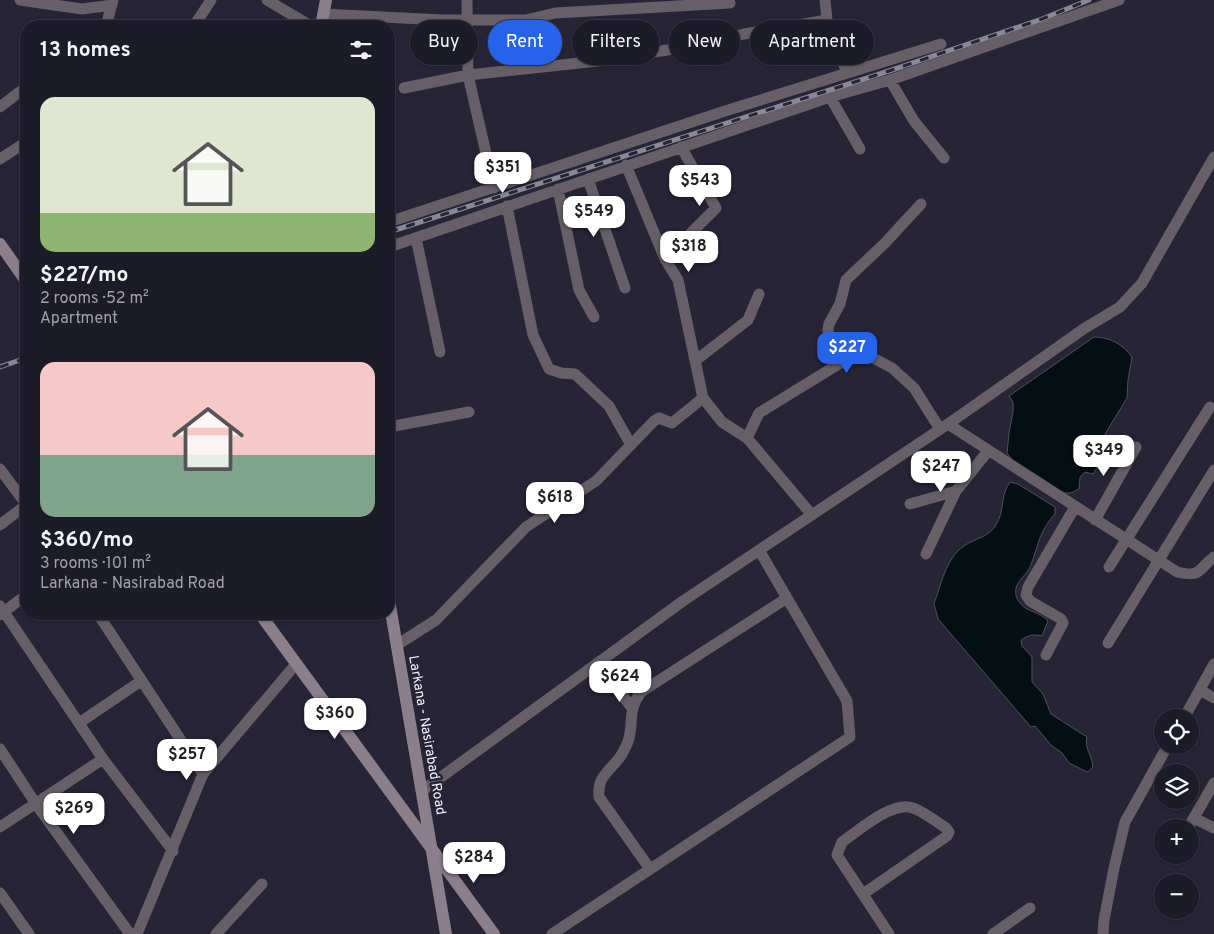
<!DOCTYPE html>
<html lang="en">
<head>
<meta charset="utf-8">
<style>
  :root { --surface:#1c1b28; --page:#292834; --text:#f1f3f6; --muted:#a0a1a8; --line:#3a3945; --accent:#2563eb }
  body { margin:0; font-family:Overpass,sans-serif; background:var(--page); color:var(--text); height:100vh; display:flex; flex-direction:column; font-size:19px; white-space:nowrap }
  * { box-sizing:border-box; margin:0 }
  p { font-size:16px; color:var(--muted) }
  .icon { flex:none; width:28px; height:28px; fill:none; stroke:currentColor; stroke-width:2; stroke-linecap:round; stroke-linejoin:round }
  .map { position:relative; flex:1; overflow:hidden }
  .side { position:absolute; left:20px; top:20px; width:375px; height:600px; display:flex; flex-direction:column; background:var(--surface); border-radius:20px; box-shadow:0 1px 4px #0004,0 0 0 1px var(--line) }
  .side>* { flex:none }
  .guide { position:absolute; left:410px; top:20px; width:475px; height:45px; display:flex; gap:10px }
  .buttons { position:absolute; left:1154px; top:709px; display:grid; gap:10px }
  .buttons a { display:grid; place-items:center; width:45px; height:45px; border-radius:50%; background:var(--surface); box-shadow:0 1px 4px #0004,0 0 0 1px var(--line); font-size:25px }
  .price { position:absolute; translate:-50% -42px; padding:0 11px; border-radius:10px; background:#fff; color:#222; font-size:16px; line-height:32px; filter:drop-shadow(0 1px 2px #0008) }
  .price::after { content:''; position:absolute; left:50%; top:30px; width:15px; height:11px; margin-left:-8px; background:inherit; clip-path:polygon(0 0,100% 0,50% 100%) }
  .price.current { background:var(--accent); color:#fff }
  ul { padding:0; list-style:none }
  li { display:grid; align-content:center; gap:10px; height:265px; padding:0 20px }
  li span { display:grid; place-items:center; height:155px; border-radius:15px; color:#555 }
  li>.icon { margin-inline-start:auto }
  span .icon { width:90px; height:90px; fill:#fffc; stroke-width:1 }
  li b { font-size:21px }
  h2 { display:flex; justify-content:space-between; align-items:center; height:60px; padding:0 20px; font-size:21px }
  .pill { padding:0 18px; border-radius:22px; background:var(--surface); box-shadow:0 1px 4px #0004,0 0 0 1px var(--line); font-size:18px; line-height:45px }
  .pill.current { background:var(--accent); color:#fff }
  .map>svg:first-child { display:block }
  .water { fill:#030f13; stroke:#4b535a }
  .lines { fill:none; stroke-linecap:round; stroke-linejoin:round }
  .street { stroke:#665f67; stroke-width:11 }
  .secondary { stroke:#8a7f8b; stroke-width:12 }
  .rail-casing { stroke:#898897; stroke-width:5 }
  .rail { stroke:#262436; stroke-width:3; stroke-dasharray:9; stroke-linecap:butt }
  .labels { text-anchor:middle; stroke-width:5; stroke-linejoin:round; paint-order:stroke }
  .street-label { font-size:14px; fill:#f3f2ff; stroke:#262436 }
</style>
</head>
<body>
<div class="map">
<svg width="1214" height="934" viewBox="0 0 1214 934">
  <rect width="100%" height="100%" fill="#262436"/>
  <path class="water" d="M 1094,337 C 1109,337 1123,344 1132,357 L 1128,380 L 1127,398 L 1105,434 L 1104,456 L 1093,474 L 1085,472 L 1080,477 L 1079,489 L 1071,493 L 1062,493 L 1015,464 L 1007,453 L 1009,433 L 1013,412 L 1013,402 L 1009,396 Z
    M 1010,482 L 1018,484 L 1055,507 L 1055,514 C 1037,534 1039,547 1029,569 C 1025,576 1018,580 1016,588 C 1015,594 1016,598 1020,603 C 1026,612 1041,612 1048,621 L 1042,636 C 1034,634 1028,635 1021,640 L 1022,646 L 1032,657 L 1032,682 L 1043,694 L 1051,714 L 1087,737 C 1084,748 1092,755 1093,767 L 1088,772 L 1085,771 L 1069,763 L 1062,753 L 1051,745 L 1035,726 L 1031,727 L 938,619 L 934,604 C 941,585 946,558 964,546 C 975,538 988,538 996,525 C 1005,511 1000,495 1010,482 Z"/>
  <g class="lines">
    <path class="street" d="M 20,0 L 82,9 L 112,5
      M 267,0 L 311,26
      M 467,0 L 468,75 L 494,188
      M 825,0 L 827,20 L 847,73
      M 323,14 L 443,20 L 526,20 L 555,13 L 730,3 L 729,0
      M 106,26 L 113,0
      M 194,26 L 211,0
      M 890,80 L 914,121 L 944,158
      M 404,88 L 468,75 L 607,60 L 703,44 L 744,34 L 827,20
      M 830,97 L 860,149
      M 0,107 L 26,87
      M 0,159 L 26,142
      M 626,165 L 665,259 L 678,280 L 703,398 L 722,422 L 747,438 L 812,515
      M 588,179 L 625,288
      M 558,189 L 579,290 L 594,317
      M 507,206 L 533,335 L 549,369 L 561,373 L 575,374 L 609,406 L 631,445
      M 389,222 L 725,111 L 941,44
      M 416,238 L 440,352
      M 389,247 L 830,97 L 890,80 L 1119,0
      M 665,259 L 716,208 L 681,147
      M 844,360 L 829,337 L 828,330 L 829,324 L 840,304 L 846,280 L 885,243 L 921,204
      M 695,361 L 748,320 L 759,294
      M 948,424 L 1177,572 C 1202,578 1198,569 1214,557
      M 389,427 L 469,412
      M 747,438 L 759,413 L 860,351 L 892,368 L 914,388 L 940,429
      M 0,469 L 26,504
      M 910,504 L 956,491
      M 1095,520 L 1136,447
      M 0,525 L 26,505
      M 926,554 L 956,491 L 988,451
      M 1109,567 L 1210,407
      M 0,606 L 103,759 L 173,851
      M 98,614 L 203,774
      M 0,615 L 26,595
      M 1108,643 L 1214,470
      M 397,645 L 436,620 L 526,527 L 596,481 L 654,421 L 659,418 L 672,423 L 703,398
      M 1046,655 L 1063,623 L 1061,619 L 1030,601 L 1026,595 L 1028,587 L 1075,507
      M 597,663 L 632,708
      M 1200,690 L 1214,698
      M 1184,718 L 1214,664
      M 79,723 L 141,681
      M 0,749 L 36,804 L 130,934
      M 422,791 L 683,601 L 948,424 L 1085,328 L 1120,307 L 1142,283 L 1214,157
      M 1194,818 L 1214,828
      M 0,827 L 103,759
      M 1188,828 L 1214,783
      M 650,869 L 599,797 C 597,776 609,772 620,757 C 623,753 625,748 627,744 C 635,726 626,711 641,692 L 787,598
      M 0,893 L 29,934
      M 863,894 L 947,836 L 949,832 L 946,828 C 936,821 924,812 913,808 C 893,800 858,831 842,842 L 837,855 L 889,934
      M 137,934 L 203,774 L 296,664
      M 216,934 L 262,884
      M 552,934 L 850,737 L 847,701 L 759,550
      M 993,934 L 1030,908
      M 1103,934 L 1104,920 L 1114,868 L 1125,822 L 1168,745"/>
    <path class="secondary" d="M 321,26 L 326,0
      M 0,244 L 26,281
      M 389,600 L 446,934
      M 260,614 L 494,934"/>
    <defs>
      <path id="rail" d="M 389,232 L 892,70 L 1042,19 L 1089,0
        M 0,367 L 26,358"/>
    </defs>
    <use href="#rail" class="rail-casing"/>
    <use href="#rail" class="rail"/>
  </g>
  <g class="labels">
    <g class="street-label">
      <text transform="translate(428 735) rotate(80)" y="5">Larkana - Nasirabad Road</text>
    </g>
  </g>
</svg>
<div class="buttons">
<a><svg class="icon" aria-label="locate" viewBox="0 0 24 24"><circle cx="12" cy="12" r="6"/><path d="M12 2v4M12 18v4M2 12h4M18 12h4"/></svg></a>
<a><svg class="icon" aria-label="layers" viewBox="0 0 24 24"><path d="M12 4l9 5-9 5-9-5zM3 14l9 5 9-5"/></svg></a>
<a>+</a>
<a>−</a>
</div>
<b class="price" style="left:503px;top:194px">$351</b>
<b class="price" style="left:700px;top:207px">$543</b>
<b class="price" style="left:594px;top:238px">$549</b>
<b class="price" style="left:689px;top:273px">$318</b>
<b class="price current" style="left:847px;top:374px">$227</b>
<b class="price" style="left:1104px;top:477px">$349</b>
<b class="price" style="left:941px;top:493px">$247</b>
<b class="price" style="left:555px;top:524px">$618</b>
<b class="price" style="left:620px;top:703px">$624</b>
<b class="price" style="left:335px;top:740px">$360</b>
<b class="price" style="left:187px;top:781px">$257</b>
<b class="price" style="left:74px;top:835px">$269</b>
<b class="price" style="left:474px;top:884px">$284</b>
<div class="guide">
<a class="pill">Buy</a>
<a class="pill current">Rent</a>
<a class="pill">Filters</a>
<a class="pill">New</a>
<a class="pill">Apartment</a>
</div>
<section class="side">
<h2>13 homes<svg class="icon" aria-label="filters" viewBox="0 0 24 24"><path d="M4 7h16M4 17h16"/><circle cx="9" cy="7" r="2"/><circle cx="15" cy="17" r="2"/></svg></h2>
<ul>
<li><span style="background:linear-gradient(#dfe7d0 75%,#8fb573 0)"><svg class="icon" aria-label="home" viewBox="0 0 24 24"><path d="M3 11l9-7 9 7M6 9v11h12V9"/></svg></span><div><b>$227/mo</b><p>2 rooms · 52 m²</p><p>Apartment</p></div></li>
<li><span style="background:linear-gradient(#f6c9c9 60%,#7fa58c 0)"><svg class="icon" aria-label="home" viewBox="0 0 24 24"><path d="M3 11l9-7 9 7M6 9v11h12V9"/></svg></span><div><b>$360/mo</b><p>3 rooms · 101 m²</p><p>Larkana - Nasirabad Road</p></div></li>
</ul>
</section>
</div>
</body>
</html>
